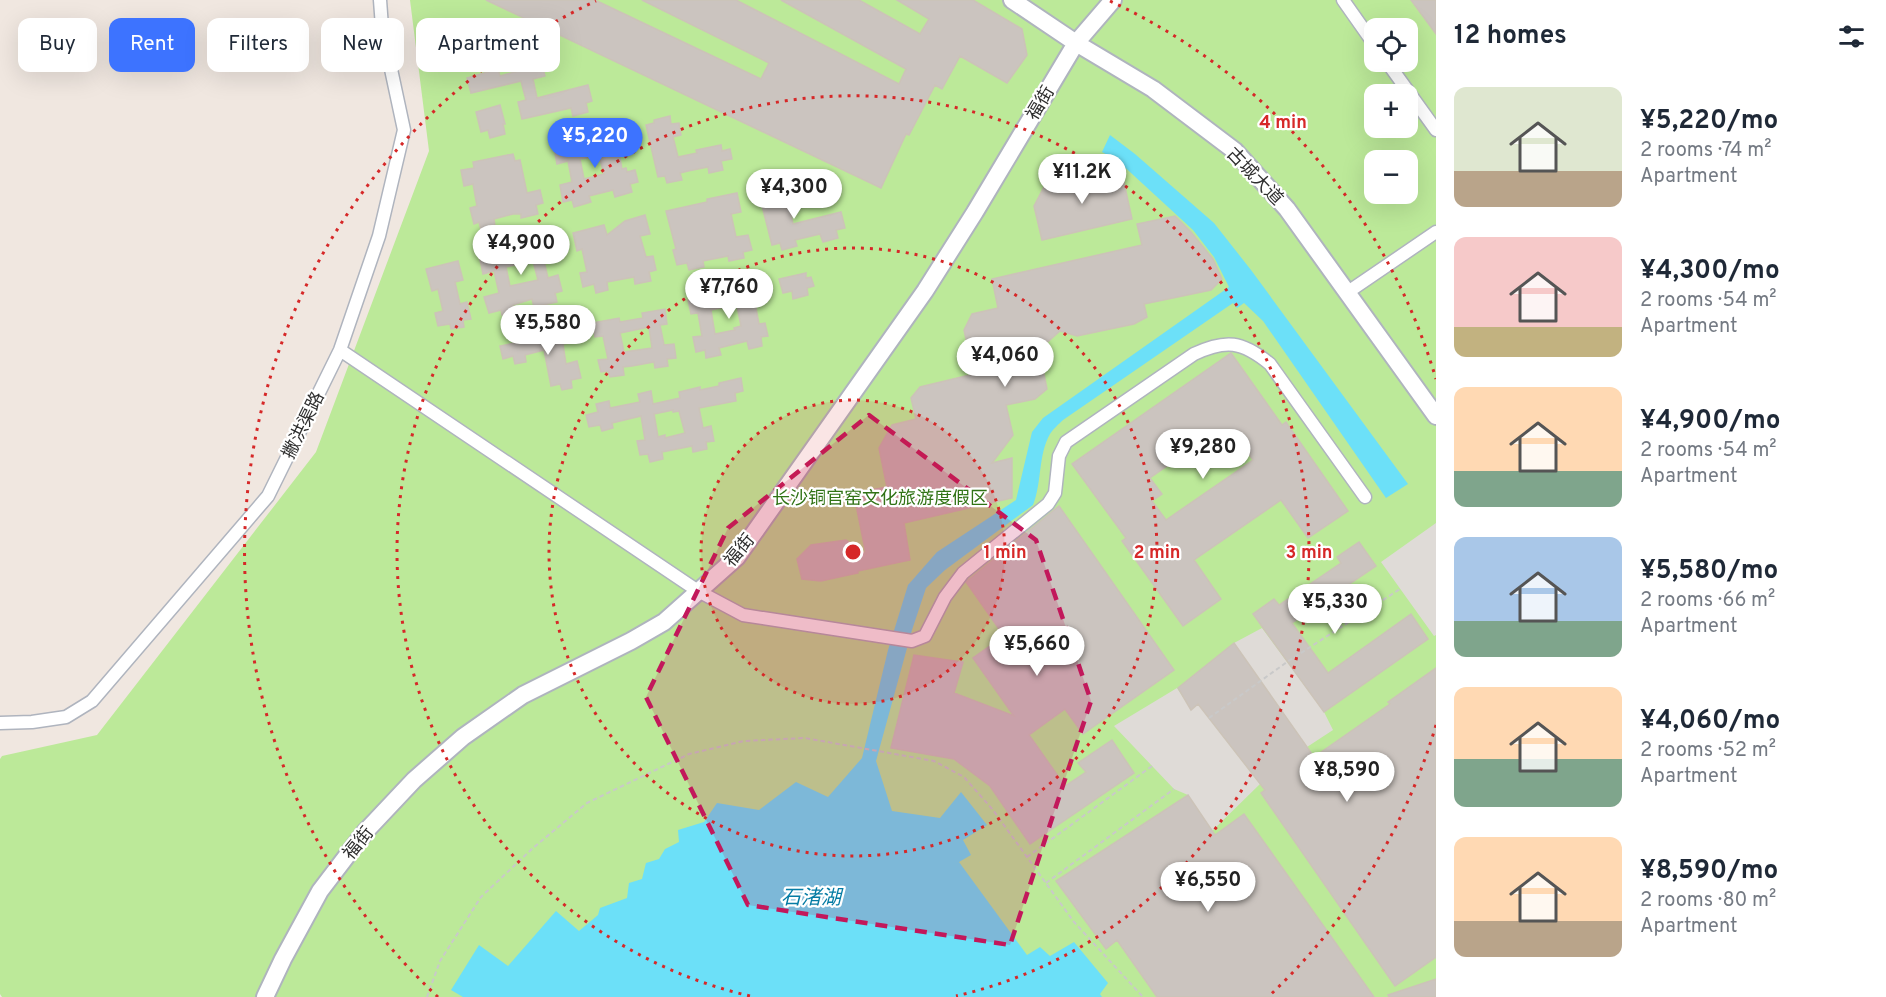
<!DOCTYPE html>
<html lang="en">
<head>
<meta charset="utf-8">
<style>
  :root { --surface:#fff; --page:#f2f2f3; --text:#1f2937; --muted:#747a83; --accent:#3d73ff }
  body { margin:0; font-family:Overpass,"Noto Sans SC",sans-serif; background:var(--page); color:var(--text); height:100vh; display:flex; flex-direction:column; font-size:22px; white-space:nowrap }
  * { box-sizing:border-box; margin:0 }
  p { font-size:20px; color:var(--muted) }
  .icon { flex:none; width:33px; height:33px; fill:none; stroke:currentColor; stroke-width:2; stroke-linecap:round; stroke-linejoin:round }
  .map { position:relative; flex:1; overflow:hidden }
  .details { display:flex; flex-direction:column; background:var(--surface); width:450px }
  .details>* { flex:none }
  .top-card { position:absolute; left:18px; top:18px; width:570px; height:54px; display:flex; gap:12px }
  .tools { position:absolute; left:1364px; top:18px; display:grid; gap:12px }
  .tools a { display:grid; place-items:center; width:54px; height:54px; border-radius:12px; background:var(--surface); box-shadow:0 6px 24px #0002; font-size:30px }
  .price { position:absolute; translate:-50% -51px; padding:0 14px; border-radius:21px; background:#fff; color:#222; font-size:20px; line-height:39px; filter:drop-shadow(0 2px 3px #0008) }
  .price::after { content:''; position:absolute; left:50%; top:36px; width:18px; height:14px; margin-left:-9px; background:inherit; clip-path:polygon(0 0,100% 0,50% 100%) }
  .price.on { background:var(--accent); color:#fff }
  ul { padding:0; list-style:none }
  li { display:flex; align-items:center; gap:18px; height:150px; padding:0 18px }
  li span { display:grid; place-items:center; flex:none; width:168px; height:120px; border-radius:12px; color:#555 }
  li>.icon { margin-inline-start:auto }
  span .icon { width:72px; height:72px; fill:#fffc; stroke-width:1 }
  li b { font-size:26px }
  h2 { display:flex; justify-content:space-between; align-items:center; height:72px; padding:0 18px; font-size:26px }
  .chip { padding:0 21px; border-radius:12px; background:var(--surface); box-shadow:0 6px 24px #0002; font-size:21px; line-height:54px }
  .chip.on { background:var(--accent); color:#fff }
  main { display:flex; flex:1; min-height:0 }
  .map>svg:first-child { display:block }
  .green { fill:#bce999; fill-rule:evenodd }
  .plaza { fill:#dfdbd7 }
  .water { fill:#6ce0f8 }
  .building { fill:#cbc4bf; stroke:#ccc3b8; stroke-width:1.5; fill-rule:evenodd }
  .lines { fill:none; stroke-linecap:round; stroke-linejoin:round }
  .street-casing { stroke:#afb4be; stroke-width:15 }
  .secondary-casing { stroke:#afb4be; stroke-width:20 }
  .path { stroke:#c9c9c9; stroke-width:2; stroke-dasharray:4.5 3; stroke-linecap:butt }
  .street { stroke:#fff; stroke-width:12 }
  .secondary { stroke:#fff; stroke-width:16 }
  .marked { fill:#c2185b; fill-opacity:0.2; stroke:#c2185b; stroke-width:4.5; stroke-dasharray:12 8; stroke-linejoin:round }
  .ring { fill:none; stroke:#d62828; stroke-width:3; stroke-dasharray:3 6 }
  .labels { text-anchor:middle; stroke-width:4.5; stroke-linejoin:round; paint-order:stroke }
  .street-label { font-size:18px; fill:#2e2e2e; stroke:#fff }
  .park-label { font-size:18px; fill:#317316; stroke:#fff }
  .water-label { font-size:20px; font-style:italic; fill:#047ba4; stroke:#fff }
  .centre { fill:#d62828; stroke:#fff; stroke-width:3 }
  .ring-label { font-size:18px; text-anchor:middle; font-weight:bold; fill:#d62828; stroke:#fff; stroke-width:4.5; stroke-linejoin:round; paint-order:stroke }
</style>
</head>
<body>
<main>
<div class="map">
<svg width="1436" height="997" viewBox="0 0 1436 997">
  <rect width="100%" height="100%" fill="#f0e7e0"/>
  <path class="green" d="M 410,0 L 1436,0 L 1436,997 L 2,997 L 0,994 L 0,759 L 2,756 L 97,735 L 316,452 L 429,151 ZM 1374,28 L 1407,28 L 1407,62 L 1374,62 ZM 1374,94 L 1407,94 L 1407,128 L 1374,128 ZM 1374,160 L 1407,160 L 1407,194 L 1374,194 Z"/>
  <path class="plaza" d="M 1436,523 L 1436,635 L 1434,636 L 1381,562 Z
    M 1262,628 L 1324,712 L 1333,730 L 1307,747 L 1234,643 Z
    M 1177,688 L 1191,709 L 1198,704 L 1260,784 L 1212,831 L 1188,795 L 1174,789 L 1114,726 Z"/>
  <path class="water" d="M 1110,135 L 1135,154 L 1214,223 L 1251,270 L 1408,484 L 1386,498 L 1263,321 L 1244,303 L 1237,308 L 1233,303 L 1063,420 C 1059,424 1053,429 1050,434 C 1038,455 1042,483 1033,505 L 945,570 L 926,588 L 912,630 L 876,761 L 892,811 L 940,818 L 961,792 L 987,825 L 963,840 L 971,855 L 959,862 L 1027,955 L 1040,947 L 1050,956 L 1074,942 L 1108,983 L 1100,994 L 1102,997 L 463,997 L 451,990 L 479,945 L 508,966 L 556,911 L 579,931 L 598,915 L 600,908 L 627,898 L 629,883 L 642,879 L 646,863 L 659,859 L 665,849 L 679,842 L 678,830 L 704,822 L 717,803 L 759,810 L 796,782 L 828,797 L 862,758 L 888,650 L 908,585 L 937,552 L 1016,500 L 1032,432 L 1043,418 L 1229,287 L 1214,257 L 1193,230 L 1118,161 L 1102,152 Z"/>
  <path class="building" d="M 486,0 L 595,0 L 761,79 L 769,63 L 642,0 L 736,0 L 899,84 L 906,69 L 781,0 L 859,0 L 920,34 L 929,19 L 897,0 L 973,0 L 1022,29 L 1027,55 L 1007,83 L 960,56 L 942,89 L 935,85 L 909,135 L 906,134 L 881,188 Z
    M 1411,0 L 1436,0 L 1436,34 Z
    M 541,61 L 545,76 L 533,79 L 537,98 L 588,85 L 592,101 L 586,103 L 588,112 L 573,116 L 571,108 L 522,119 L 518,102 L 526,100 L 521,81 L 471,93 L 467,78 L 498,69 L 500,76 L 518,71 L 517,66 Z
    M 500,105 L 505,124 L 503,124 L 505,134 L 490,138 L 488,130 L 481,132 L 476,112 Z
    M 670,116 L 671,124 L 679,123 L 681,135 L 673,137 L 678,157 L 697,153 L 696,150 L 721,145 L 722,151 L 730,149 L 732,159 L 721,161 L 723,170 L 709,173 L 708,167 L 688,171 L 680,173 L 682,180 L 667,183 L 665,176 L 658,177 L 646,125 L 654,123 L 654,120 Z
    M 624,130 L 627,146 L 618,148 L 622,169 L 626,168 L 627,172 L 635,170 L 638,182 L 630,184 L 632,192 L 615,197 L 613,190 L 589,196 L 591,202 L 574,207 L 572,200 L 563,202 L 560,185 L 572,182 L 568,161 L 557,164 L 554,148 L 576,144 L 577,147 L 603,141 L 602,135 ZM 599,156 L 604,174 L 584,179 L 580,159 Z
    M 513,154 L 515,161 L 520,160 L 527,193 L 540,190 L 543,203 L 536,205 L 538,214 L 521,218 L 521,214 L 513,214 L 494,219 L 495,226 L 481,230 L 479,222 L 474,224 L 470,208 L 477,206 L 473,184 L 464,186 L 461,170 L 474,168 L 473,162 Z
    M 1121,169 L 1132,219 L 1042,240 L 1034,206 L 1044,187 Z
    M 782,185 L 784,193 L 793,191 L 795,202 L 789,204 L 793,224 L 841,212 L 845,228 L 836,230 L 838,238 L 823,242 L 820,234 L 795,240 L 797,246 L 782,250 L 780,243 L 772,245 L 758,190 Z
    M 737,193 L 741,212 L 731,214 L 736,237 L 748,235 L 752,250 L 743,252 L 744,258 L 729,261 L 728,256 L 703,261 L 704,267 L 689,270 L 687,263 L 677,265 L 673,250 L 676,249 L 666,211 L 707,202 L 707,199 Z
    M 645,215 L 650,234 L 640,236 L 646,257 L 653,256 L 656,270 L 649,272 L 651,281 L 635,284 L 634,277 L 607,282 L 608,290 L 596,293 L 594,284 L 583,287 L 580,273 L 587,272 L 582,249 L 577,251 L 573,233 L 604,225 L 607,235 L 625,221 Z
    M 1175,216 L 1191,232 L 1213,259 L 1222,279 L 1211,290 L 1144,304 L 1147,317 L 1134,324 L 1077,336 L 1060,331 L 1043,346 L 1020,351 L 1042,364 L 1047,389 L 1035,399 L 1006,405 L 1013,435 L 992,463 L 1012,458 L 1012,498 L 904,523 L 910,560 L 858,571 L 858,573 L 821,581 L 802,579 L 797,559 L 811,545 L 846,540 L 866,554 L 855,500 L 860,492 L 887,487 L 879,448 L 892,425 L 916,419 L 911,398 L 920,387 L 974,374 L 964,330 L 972,314 L 998,308 L 992,279 L 1142,245 L 1137,224 Z
    M 552,238 L 556,254 L 543,257 L 548,278 L 558,275 L 562,291 L 555,293 L 557,302 L 534,307 L 532,299 L 513,305 L 515,312 L 502,315 L 501,310 L 489,313 L 484,297 L 499,293 L 494,271 L 483,274 L 479,255 ZM 533,261 L 538,280 L 510,286 L 506,267 Z
    M 458,261 L 463,280 L 455,282 L 460,304 L 467,302 L 471,319 L 463,320 L 464,327 L 451,329 L 450,324 L 438,326 L 435,313 L 443,311 L 438,289 L 432,291 L 426,269 Z
    M 806,273 L 806,278 L 811,277 L 814,286 L 807,288 L 808,295 L 793,299 L 792,291 L 783,293 L 779,279 Z
    M 742,280 L 743,287 L 759,284 L 762,296 L 754,298 L 759,324 L 765,323 L 768,336 L 761,337 L 762,346 L 749,349 L 747,341 L 719,348 L 721,355 L 706,358 L 705,350 L 696,352 L 693,337 L 702,336 L 698,313 L 691,314 L 688,300 L 715,295 L 715,298 L 735,294 L 732,282 ZM 729,306 L 730,308 L 737,306 L 741,326 L 734,328 L 735,330 L 715,334 L 711,310 Z
    M 665,309 L 667,324 L 660,325 L 664,345 L 674,344 L 676,358 L 667,359 L 668,366 L 655,368 L 654,362 L 632,366 L 623,367 L 624,375 L 610,377 L 608,371 L 601,372 L 598,360 L 608,359 L 603,336 L 595,337 L 592,323 L 619,318 L 620,322 L 643,318 L 642,313 ZM 649,327 L 652,348 L 624,352 L 620,333 Z
    M 571,327 L 574,342 L 563,344 L 566,364 L 577,361 L 581,378 L 571,380 L 572,388 L 562,390 L 560,384 L 551,386 L 544,350 L 525,355 L 526,362 L 515,364 L 513,356 L 503,359 L 500,346 L 548,336 L 547,332 Z
    M 1231,353 L 1282,425 L 1286,422 L 1348,511 L 1308,538 L 1281,500 L 1194,560 L 1221,599 L 1183,626 L 1122,541 L 1126,538 L 1072,464 ZM 1217,431 L 1228,445 L 1238,438 L 1253,460 L 1166,520 L 1152,501 L 1162,494 L 1150,478 Z
    M 741,378 L 743,391 L 735,393 L 736,401 L 699,408 L 703,428 L 711,426 L 714,441 L 706,442 L 707,449 L 693,452 L 692,446 L 662,452 L 663,459 L 650,462 L 648,454 L 640,455 L 637,441 L 645,440 L 641,416 L 612,423 L 613,428 L 602,431 L 600,425 L 589,427 L 586,415 L 598,412 L 596,404 L 609,401 L 610,408 L 640,402 L 638,394 L 651,391 L 653,404 L 680,398 L 679,392 L 700,387 L 700,390 L 719,386 L 719,383 ZM 673,410 L 673,412 L 679,411 L 685,433 L 665,438 L 665,435 L 658,437 L 654,414 Z
    M 1059,506 L 1174,670 L 1083,734 L 1065,709 L 1029,735 L 1065,786 L 1086,772 L 1078,763 L 1112,740 L 1134,773 L 1030,844 L 990,786 L 954,759 L 891,748 L 914,655 L 963,662 L 954,693 L 1014,716 L 973,658 L 1004,636 L 966,582 Z
    M 1359,542 L 1376,566 L 1292,623 L 1328,673 L 1411,614 L 1428,639 L 1324,712 L 1253,614 L 1274,599 L 1279,605 L 1341,563 L 1337,557 Z
    M 1234,643 L 1314,757 L 1390,704 L 1388,702 L 1436,668 L 1436,957 L 1395,986 L 1261,793 L 1265,790 L 1198,704 L 1191,710 L 1178,688 Z
    M 1188,795 L 1215,835 L 1244,814 L 1374,997 L 1157,997 L 1117,940 L 1106,949 L 1056,881 Z
    M 1436,979 L 1436,997 L 1389,997 L 1388,995 Z"/>
  <g class="lines">
    <defs>
      <path id="street" d="M 1343,0 L 1374,44
        M 1387,62 L 1436,130
        M 1348,292 L 1436,232
        M 340,350 L 698,591 L 743,615 L 912,641 L 925,636 L 945,597 L 963,573 L 1048,504 L 1055,493 L 1059,456 L 1066,442 L 1194,354 C 1226,339 1242,341 1270,364 L 1365,497
        M 0,723 L 32,722 L 66,717 L 92,701 L 268,496 L 340,350 L 379,236 L 404,130 L 382,27 L 380,0"/>
      <path id="secondary" d="M 1012,0 L 1076,43 L 1153,89 L 1235,151 L 1287,209 L 1436,416
        M 265,997 L 283,959 L 320,891 L 365,832 L 414,780 L 463,737 L 523,695 L 631,641 L 664,622 L 737,557 L 925,291 L 975,212 L 1076,43 L 1113,0"/>
    </defs>
    <use href="#street" class="street-casing"/>
    <use href="#secondary" class="secondary-casing"/>
    <path class="path" d="M 1209,718 L 1287,662 L 1400,589
      M 1027,857 L 1152,766
      M 1046,883 L 1174,789
      M 427,997 L 440,961 L 481,897 L 533,848 L 587,803 L 689,754 L 744,741 L 805,738 L 934,761 L 964,777 L 993,810 L 1074,922 L 1143,997"/>
    <use href="#street" class="street"/>
    <use href="#secondary" class="secondary"/>
  </g>
  <path class="marked" d="M 869,415 L 1036,540 L 1091,701 L 1010,945 L 748,905 L 646,697 L 728,528 Z"/>
  <circle cx="853" cy="552" r="152" fill="#d62828" fill-opacity=".12"/>
  <g class="ring">
    <circle cx="853" cy="552" r="152"/>
    <circle cx="853" cy="552" r="304"/>
    <path d="M750 996A456 456 0 1 1 956 996"/>
    <path d="M1436 725A608 608 0 0 1 1268 997M438 997A608 608 0 0 1 596 1M1110 1A608 608 0 0 1 1436 379"/>
  </g>
  <g class="labels">
    <g class="street-label">
      <text transform="translate(1040 103) rotate(-59)" y="6">福街</text>
      <text transform="translate(1255 176) rotate(46)" y="6">古城大道</text>
      <text transform="translate(303 425) rotate(-64)" y="6">撇洪渠路</text>
      <text transform="translate(739 550) rotate(-50)" y="6">福街</text>
      <text transform="translate(358 843) rotate(-51)" y="6">福街</text>
    </g>
    <g class="park-label">
      <text x="880" y="504">长沙铜官窑文化旅游度假区</text>
    </g>
    <g class="water-label">
      <text x="811" y="904">石渚湖</text>
    </g>
  </g>
  <circle cx="853" cy="552" r="9" class="centre"/>
  <g class="ring-label">
    <text x="1283" y="128">4 min</text>
    <text x="1005" y="558">1 min</text>
    <text x="1157" y="558">2 min</text>
    <text x="1309" y="558">3 min</text>
  </g>
</svg>
<div class="tools">
<a><svg class="icon" aria-label="locate" viewBox="0 0 24 24"><circle cx="12" cy="12" r="6"/><path d="M12 2v4M12 18v4M2 12h4M18 12h4"/></svg></a>
<a>+</a>
<a>−</a>
</div>
<b class="price on" style="left:595px;top:169px">¥5,220</b>
<b class="price" style="left:1082px;top:205px">¥11.2K</b>
<b class="price" style="left:794px;top:220px">¥4,300</b>
<b class="price" style="left:521px;top:276px">¥4,900</b>
<b class="price" style="left:729px;top:320px">¥7,760</b>
<b class="price" style="left:548px;top:356px">¥5,580</b>
<b class="price" style="left:1005px;top:388px">¥4,060</b>
<b class="price" style="left:1203px;top:480px">¥9,280</b>
<b class="price" style="left:1335px;top:635px">¥5,330</b>
<b class="price" style="left:1037px;top:677px">¥5,660</b>
<b class="price" style="left:1347px;top:803px">¥8,590</b>
<b class="price" style="left:1208px;top:913px">¥6,550</b>
<div class="top-card">
<a class="chip">Buy</a>
<a class="chip on">Rent</a>
<a class="chip">Filters</a>
<a class="chip">New</a>
<a class="chip">Apartment</a>
</div>
</div>
<section class="details">
<h2>12 homes<svg class="icon" aria-label="filters" viewBox="0 0 24 24"><path d="M4 7h16M4 17h16"/><circle cx="9" cy="7" r="2"/><circle cx="15" cy="17" r="2"/></svg></h2>
<ul>
<li><span style="background:linear-gradient(#dfe7d0 70%,#b9a48a 0)"><svg class="icon" aria-label="home" viewBox="0 0 24 24"><path d="M3 11l9-7 9 7M6 9v11h12V9"/></svg></span><div><b>¥5,220/mo</b><p>2 rooms · 74 m²</p><p>Apartment</p></div></li>
<li><span style="background:linear-gradient(#f6c9c9 75%,#c2b280 0)"><svg class="icon" aria-label="home" viewBox="0 0 24 24"><path d="M3 11l9-7 9 7M6 9v11h12V9"/></svg></span><div><b>¥4,300/mo</b><p>2 rooms · 54 m²</p><p>Apartment</p></div></li>
<li><span style="background:linear-gradient(#ffd9b3 70%,#7fa58c 0)"><svg class="icon" aria-label="home" viewBox="0 0 24 24"><path d="M3 11l9-7 9 7M6 9v11h12V9"/></svg></span><div><b>¥4,900/mo</b><p>2 rooms · 54 m²</p><p>Apartment</p></div></li>
<li><span style="background:linear-gradient(#a9c7e8 70%,#7fa58c 0)"><svg class="icon" aria-label="home" viewBox="0 0 24 24"><path d="M3 11l9-7 9 7M6 9v11h12V9"/></svg></span><div><b>¥5,580/mo</b><p>2 rooms · 66 m²</p><p>Apartment</p></div></li>
<li><span style="background:linear-gradient(#ffd9b3 60%,#7fa58c 0)"><svg class="icon" aria-label="home" viewBox="0 0 24 24"><path d="M3 11l9-7 9 7M6 9v11h12V9"/></svg></span><div><b>¥4,060/mo</b><p>2 rooms · 52 m²</p><p>Apartment</p></div></li>
<li><span style="background:linear-gradient(#ffd9b3 70%,#b9a48a 0)"><svg class="icon" aria-label="home" viewBox="0 0 24 24"><path d="M3 11l9-7 9 7M6 9v11h12V9"/></svg></span><div><b>¥8,590/mo</b><p>2 rooms · 80 m²</p><p>Apartment</p></div></li>
</ul>
</section>
</main>
</body>
</html>
